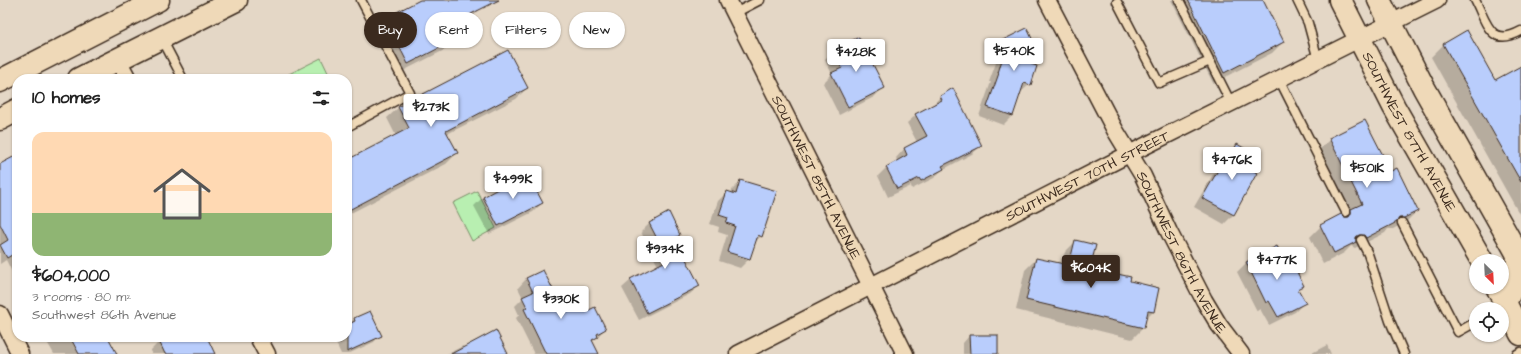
<!DOCTYPE html>
<html lang="en">
<head>
<meta charset="utf-8">
<style>
  :root { --surface:#fff; --page:#f2f2f2; --text:#222; --muted:#767676; --accent:#3b2a1e }
  body { margin:0; font-family:"Architects Daughter",sans-serif; background:var(--page); color:var(--text); height:100vh; display:flex; flex-direction:column; font-size:15px; white-space:nowrap }
  * { box-sizing:border-box; margin:0 }
  p { font-size:13px; color:var(--muted) }
  .icon { flex:none; width:22px; height:22px; fill:none; stroke:currentColor; stroke-width:2; stroke-linecap:round; stroke-linejoin:round }
  .map { position:relative; flex:1; overflow:hidden }
  .sheet { position:absolute; left:12px; top:74px; width:340px; height:268px; display:flex; flex-direction:column; background:var(--surface); border-radius:16px; box-shadow:0 1px 3px #0004 }
  .sheet>* { flex:none }
  .banner { position:absolute; left:364px; top:12px; width:380px; height:36px; display:flex; gap:8px }
  .needle { width:26px; rotate:156deg }
  .controls { position:absolute; left:1469px; top:254px; display:grid; gap:8px }
  .controls a { display:grid; place-items:center; width:40px; height:40px; border-radius:50%; background:var(--surface); box-shadow:0 1px 3px #0004; font-size:20px }
  .price { position:absolute; translate:-50% -34px; padding:0 9px; border-radius:4px; background:#fff; color:#222; font-size:13px; line-height:26px; filter:drop-shadow(0 1px 2px #0008) }
  .price::after { content:''; position:absolute; left:50%; top:24px; width:12px; height:9px; margin-left:-6px; background:inherit; clip-path:polygon(0 0,100% 0,50% 100%) }
  .price.active { background:var(--accent); color:#fff }
  ul { padding:0; list-style:none }
  li { display:grid; align-content:center; gap:8px; height:212px; padding:0 20px }
  li span { display:grid; place-items:center; height:124px; border-radius:12px; color:#555 }
  li>.icon { margin-inline-start:auto }
  span .icon { width:72px; height:72px; fill:#fffc; stroke-width:1 }
  li b { font-size:17px }
  h2 { display:flex; justify-content:space-between; align-items:center; height:48px; padding:0 20px; font-size:17px }
  .chip { padding:0 14px; border-radius:18px; background:var(--surface); box-shadow:0 1px 3px #0004; font-size:14px; line-height:36px }
  .chip.active { background:var(--accent); color:#fff }
  .map>svg:first-child { display:block }
  .green { fill:#b8efb1; stroke:#7a8c68 }
  .shadow { fill:#0003 }
  .building { fill:#b9cdfc; stroke:#3b2a1e }
  .lines { fill:none; stroke-linecap:round; stroke-linejoin:round }
  .lane-casing { stroke:#3b2a1e; stroke-width:11 }
  .street-casing { stroke:#3b2a1e; stroke-width:19 }
  .secondary-casing { stroke:#3b2a1e; stroke-width:25 }
  .lane { stroke:#efd9b8; stroke-width:8 }
  .street { stroke:#efd9b8; stroke-width:16 }
  .secondary { stroke:#efd9b8; stroke-width:22 }
  .labels { text-anchor:middle; stroke-width:3; stroke-linejoin:round; paint-order:stroke }
  .street-label { font-size:14px; fill:#3b2a1e; stroke:#efd9b8 }
</style>
</head>
<body>
<div class="map">
<svg width="1521" height="354" viewBox="0 0 1521 354">
  <rect width="100%" height="100%" fill="#e4d7c6"/>
  <filter id="ink" filterUnits="userSpaceOnUse"><feTurbulence type="fractalNoise" baseFrequency=".025" numOctaves="2"/><feDisplacementMap in="SourceGraphic" scale="8" xChannelSelector="R" yChannelSelector="G"/><feConvolveMatrix kernelMatrix="1 2 1 2 8 2 1 2 1" color-interpolation-filters="sRGB"/></filter>
  <g filter="url(#ink)">
    <path class="green" d="M 321,58 L 331,79 L 279,79 Z
      M 477,191 L 496,228 L 472,241 L 453,203 Z"/>
    <path class="shadow" d="M 423,0 L 477,0 L 481,8 L 470,20 L 475,29 L 464,40 L 397,74 L 375,30 L 386,19 Z
      M 1171,0 L 1262,0 L 1283,42 L 1272,53 L 1213,83 Z
      M 1000,43 L 1029,64 L 1030,84 L 1020,93 L 1012,116 L 1003,125 L 979,116 L 991,82 L 989,82 L 996,63 L 991,52 Z
      M 1444,44 L 1495,82 L 1521,67 L 1521,217 L 1431,57 Z
      M 834,51 L 883,88 L 874,97 L 839,115 L 823,83 L 832,74 L 825,60 Z
      M 527,88 L 516,99 L 447,134 L 457,153 L 446,164 L 347,215 L 347,162 L 396,136 L 387,118 L 398,108 Z
      M 940,97 L 981,146 L 972,154 L 942,170 L 934,178 L 912,189 L 911,186 L 888,197 L 878,176 L 886,168 L 898,162 L 896,158 L 904,149 L 917,142 L 907,123 L 916,115 L 932,106 Z
      M 1330,139 L 1390,172 L 1417,211 L 1406,222 L 1393,229 L 1388,229 L 1385,233 L 1355,248 L 1351,246 L 1344,253 L 1323,264 L 1310,237 L 1321,226 L 1344,218 L 1350,212 L 1319,150 Z
      M 1237,145 L 1247,168 L 1233,215 L 1224,224 L 1194,207 L 1216,169 Z
      M 17,156 L 17,282 L 6,260 L 0,264 L 0,165 Z
      M 527,175 L 542,203 L 533,212 L 489,234 L 474,206 L 483,197 Z
      M 741,181 L 761,236 L 754,243 L 749,259 L 740,268 L 719,261 L 727,235 L 718,232 L 719,227 L 710,224 L 718,201 L 727,192 L 731,193 L 732,190 Z
      M 668,214 L 679,235 L 675,239 L 699,286 L 690,294 L 639,320 L 622,288 L 631,280 L 658,266 L 641,232 L 649,224 Z
      M 1076,241 L 1089,268 L 1129,282 L 1153,312 L 1145,320 L 1143,328 L 1132,339 L 1016,310 L 1025,270 L 1036,259 L 1061,265 L 1065,252 Z
      M 1277,247 L 1283,260 L 1303,285 L 1298,290 L 1304,303 L 1295,312 L 1269,325 L 1260,309 L 1257,311 L 1237,272 L 1246,263 Z
      M 543,271 L 562,309 L 585,313 L 605,329 L 592,342 L 598,354 L 534,354 L 516,318 L 519,315 L 515,306 L 523,298 L 518,288 L 526,279 Z
      M 354,319 L 380,335 L 374,342 L 348,354 L 341,354 L 333,337 L 347,337 L 347,326 Z
      M 969,336 L 997,354 L 963,354 L 963,343 Z
      M 44,337 L 107,337 L 111,354 L 54,354 Z
      M 155,337 L 206,337 L 210,354 L 152,354 L 150,351 L 158,343 Z
      M 1327,345 L 1331,354 L 1310,354 Z
      M 463,346 L 464,348 L 503,354 L 447,354 Z"/>
    <path class="building" d="M 420,0 L 499,0 L 469,15 L 476,29 L 408,64 L 385,18 Z
      M 1188,0 L 1263,0 L 1284,42 L 1224,73 Z
      M 1027,28 L 1036,47 L 1031,64 L 1037,66 L 1031,85 L 1024,83 L 1013,116 L 987,107 L 999,73 L 998,73 L 1004,53 L 999,42 Z
      M 1467,30 L 1495,80 L 1521,66 L 1521,182 L 1443,44 Z
      M 859,37 L 885,88 L 848,107 L 831,73 L 842,68 L 833,50 Z
      M 508,50 L 528,88 L 446,131 L 458,153 L 347,211 L 347,160 L 409,128 L 398,107 Z
      M 953,88 L 982,146 L 942,166 L 944,169 L 921,181 L 919,178 L 897,189 L 886,167 L 907,155 L 904,148 L 927,136 L 915,114 L 942,100 L 940,96 Z
      M 1365,120 L 1391,171 L 1397,168 L 1418,211 L 1404,218 L 1399,218 L 1397,222 L 1366,238 L 1364,235 L 1359,235 L 1356,237 L 1356,242 L 1334,253 L 1320,225 L 1341,214 L 1345,217 L 1349,217 L 1351,213 L 1351,209 L 1362,204 L 1329,138 Z
      M 1237,144 L 1256,155 L 1249,168 L 1257,173 L 1234,215 L 1202,198 L 1225,158 L 1228,160 Z
      M 17,155 L 17,257 L 15,253 L 7,258 L 0,245 L 8,240 L 0,224 L 0,164 Z
      M 527,173 L 543,203 L 498,226 L 483,197 Z
      M 740,180 L 777,191 L 762,237 L 758,235 L 750,259 L 727,252 L 735,226 L 726,223 L 728,218 L 719,215 L 727,191 L 736,194 Z
      M 669,212 L 680,235 L 675,238 L 700,286 L 647,313 L 630,279 L 668,260 L 649,223 Z
      M 1075,240 L 1096,245 L 1090,268 L 1131,277 L 1130,281 L 1159,288 L 1154,312 L 1148,311 L 1144,328 L 1026,300 L 1036,258 L 1069,265 Z
      M 1277,246 L 1284,259 L 1289,256 L 1304,286 L 1298,289 L 1306,303 L 1278,317 L 1269,301 L 1266,303 L 1246,262 Z
      M 543,270 L 562,307 L 579,299 L 585,312 L 595,307 L 606,329 L 597,334 L 598,337 L 592,340 L 599,354 L 546,354 L 524,309 L 527,307 L 522,297 L 533,292 L 526,278 Z
      M 370,311 L 382,336 L 347,352 L 347,325 L 355,321 L 354,318 Z
      M 496,330 L 508,354 L 451,354 Z
      M 969,335 L 998,335 L 998,354 L 970,354 Z
      M 70,337 L 108,337 L 117,354 L 79,354 Z
      M 167,337 L 207,337 L 215,354 L 165,354 L 159,341 Z"/>
    <g class="lines">
      <defs>
        <path id="lane" d="M 1179,0 L 1231,103
          M 1297,0 L 1308,23 L 1318,60
          M 1475,0 C 1487,23 1490,48 1521,31
          M 1117,2 L 1159,83 L 1210,61
          M 735,13 L 760,0
          M 162,39 L 183,79
          M 1279,79 L 1346,212
          M 347,127 L 410,93 L 361,0
          M 1402,223 L 1458,332 L 1476,322
          M 1361,240 L 1368,254 L 1390,321 L 1404,354
          M 1517,354 L 1521,352"/>
        <g id="street">
          <path id="s1" d="M 728,0 L 905,354"/>
          <path id="s2" d="M 1047,0 L 1115,130 L 1143,176 L 1169,232 L 1204,300 L 1219,325 L 1241,354"/>
          <path d="M 118,60 L 128,79"/>
          <path d="M 0,314 L 20,354"/>
          <path d="M 258,337 L 267,354"/>
          <path id="s3" d="M 738,354 L 1129,154 L 1437,0"/>
        </g>
        <g id="secondary">
          <path id="s4" d="M 1340,0 L 1394,107 L 1482,261"/>
          <path d="M 1379,0 L 1424,88 L 1521,260"/>
          <path d="M 79,79 L 236,0"/>
          <path d="M 0,81 L 158,0"/>
          <path d="M 0,119 L 17,110"/>
          <path d="M 1497,287 L 1521,334"/>
          <path d="M 1505,302 C 1515,285 1517,274 1518,255"/>
        </g>
      </defs>
      <use href="#lane" class="lane-casing"/>
      <use href="#street" class="street-casing"/>
      <use href="#secondary" class="secondary-casing"/>
      <use href="#lane" class="lane"/>
      <use href="#street" class="street"/>
      <use href="#secondary" class="secondary"/>
    </g>
  </g>
  <g class="labels">
    <g class="street-label">
      <text dy="5" stroke="none"><textPath href="#s4" startOffset="149">SOUTHWEST 87TH AVENUE</textPath></text>
      <text dy="5" stroke="none"><textPath href="#s3" startOffset="392">SOUTHWEST 70TH STREET</textPath></text>
      <text dy="5" stroke="none"><textPath href="#s1" startOffset="198">SOUTHWEST 85TH AVENUE</textPath></text>
      <text dy="5" stroke="none"><textPath href="#s2" startOffset="286">SOUTHWEST 86TH AVENUE</textPath></text>
    </g>
  </g>
</svg>
<div class="controls">
<a><svg class="needle" viewBox="-14 -14 28 28"><path d="M0-13l5 13h-10z" fill="#e53935"/><path d="M0 13l5-13h-10z" fill="#767676"/></svg></a>
<a><svg class="icon" aria-label="locate" viewBox="0 0 24 24"><circle cx="12" cy="12" r="6"/><path d="M12 2v4M12 18v4M2 12h4M18 12h4"/></svg></a>
</div>
<b class="price" style="left:1014px;top:72px">$540K</b>
<b class="price" style="left:856px;top:73px">$428K</b>
<b class="price" style="left:431px;top:128px">$273K</b>
<b class="price" style="left:1232px;top:181px">$476K</b>
<b class="price" style="left:1367px;top:189px">$501K</b>
<b class="price" style="left:513px;top:200px">$499K</b>
<b class="price" style="left:665px;top:270px">$934K</b>
<b class="price" style="left:1277px;top:281px">$477K</b>
<b class="price active" style="left:1091px;top:289px">$604K</b>
<b class="price" style="left:561px;top:320px">$330K</b>
<div class="banner">
<a class="chip active">Buy</a>
<a class="chip">Rent</a>
<a class="chip">Filters</a>
<a class="chip">New</a>
</div>
<section class="sheet">
<h2>10 homes<svg class="icon" aria-label="filters" viewBox="0 0 24 24"><path d="M4 7h16M4 17h16"/><circle cx="9" cy="7" r="2"/><circle cx="15" cy="17" r="2"/></svg></h2>
<ul>
<li><span style="background:linear-gradient(#ffd9b3 65%,#8fb573 0)"><svg class="icon" aria-label="home" viewBox="0 0 24 24"><path d="M3 11l9-7 9 7M6 9v11h12V9"/></svg></span><div><b>$604,000</b><p>3 rooms · 80 m²</p><p>Southwest 86th Avenue</p></div></li>
</ul>
</section>
</div>
</body>
</html>
